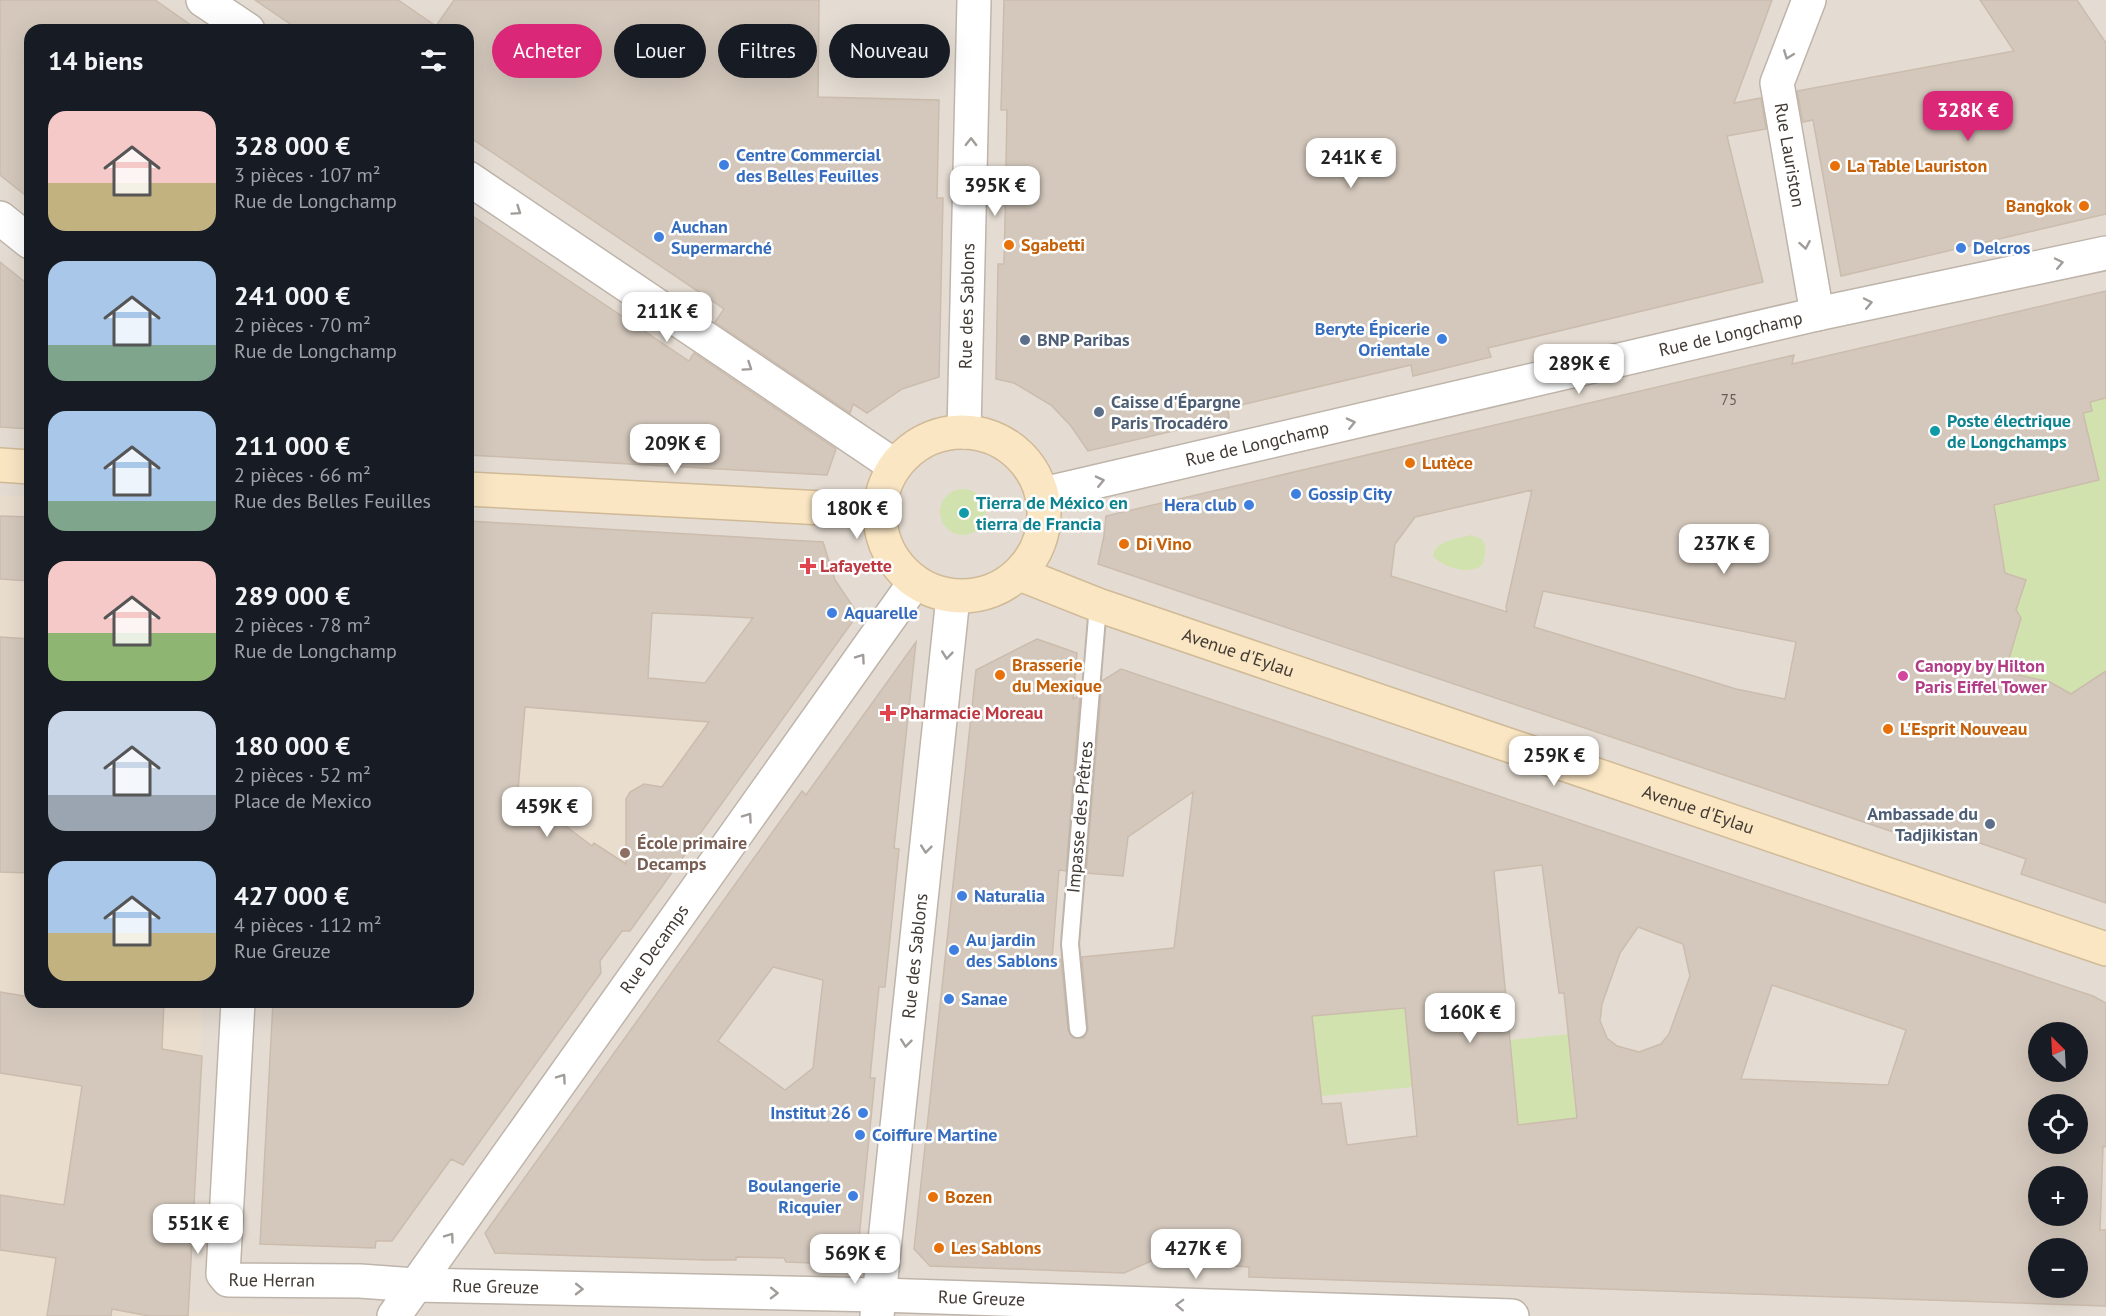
<!DOCTYPE html>
<html lang="fr">
<head>
<meta charset="utf-8">
<style>
  :root { --surface:#171b24; --page:#242831; --text:#f1f3f6; --muted:#9ea1a6; --accent:#db2777 }
  body { margin:0; font-family:"PT Sans",sans-serif; background:var(--page); color:var(--text); height:100vh; display:flex; flex-direction:column; font-size:22px; white-space:nowrap }
  * { box-sizing:border-box; margin:0 }
  p { font-size:20px; color:var(--muted) }
  .icon { flex:none; width:33px; height:33px; fill:none; stroke:currentColor; stroke-width:2; stroke-linecap:round; stroke-linejoin:round }
  .map { position:relative; flex:1; overflow:hidden }
  .drawer { position:absolute; left:24px; top:24px; width:450px; height:984px; display:flex; flex-direction:column; background:var(--surface); border-radius:18px; box-shadow:0 6px 24px #0002 }
  .drawer>* { flex:none }
  .hud { position:absolute; left:492px; top:24px; width:570px; height:54px; display:flex; gap:12px }
  .needle { width:39px; rotate:336deg }
  .fabs { position:absolute; left:2028px; top:1022px; display:grid; gap:12px }
  .fabs a { display:grid; place-items:center; width:60px; height:60px; border-radius:50%; background:var(--surface); box-shadow:0 6px 24px #0002; font-size:30px }
  .price { position:absolute; translate:-50% -51px; padding:0 14px; border-radius:12px; background:#fff; color:#222; font-size:20px; line-height:39px; filter:drop-shadow(0 2px 3px #0008) }
  .price::after { content:''; position:absolute; left:50%; top:36px; width:18px; height:14px; margin-left:-9px; background:inherit; clip-path:polygon(0 0,100% 0,50% 100%) }
  .price.selected { background:var(--accent); color:#fff }
  ul { padding:0; list-style:none }
  li { display:flex; align-items:center; gap:18px; height:150px; padding:0 24px }
  li span { display:grid; place-items:center; flex:none; width:168px; height:120px; border-radius:18px; color:#555 }
  li>.icon { margin-inline-start:auto }
  span .icon { width:72px; height:72px; fill:#fffc; stroke-width:1 }
  li b { font-size:26px }
  h2 { display:flex; justify-content:space-between; align-items:center; height:72px; padding:0 24px; font-size:26px }
  .tag { padding:0 21px; border-radius:27px; background:var(--surface); box-shadow:0 6px 24px #0002; font-size:21px; line-height:54px }
  .tag.selected { background:var(--accent); color:#fff }
  .map>svg:first-child { display:block }
  .residential { fill:#e4dcd2; fill-rule:evenodd }
  .education { fill:#e9ddce }
  .green { fill:#d1e2ae }
  .building { fill:#d4c8bc; stroke:#cbbcad; stroke-width:1.5; fill-rule:evenodd }
  .lines { fill:none; stroke-linecap:round; stroke-linejoin:round }
  .lane-casing { stroke:#beb4aa; stroke-width:20 }
  .street-casing { stroke:#beb4aa; stroke-width:36 }
  .secondary-casing { stroke:#d0ba98; stroke-width:36 }
  .lane { stroke:#fff; stroke-width:16 }
  .street { stroke:#fff; stroke-width:33 }
  .secondary { stroke:#fae6c3; stroke-width:33 }
  .oneway { stroke:#a09c9a }
  .shop-dot { fill:#3f7fe0; stroke:#fff; stroke-width:2 }
  .food-dot { fill:#e8710a; stroke:#fff; stroke-width:2 }
  .service-dot { fill:#5c6f8a; stroke:#fff; stroke-width:2 }
  .culture-dot { fill:#0f9aa8; stroke:#fff; stroke-width:2 }
  .health-dot { fill:#e0444e; stroke:#fff; stroke-width:2 }
  .hotel-dot { fill:#d1479c; stroke:#fff; stroke-width:2 }
  .education-dot { fill:#8d6e63; stroke:#fff; stroke-width:2 }
  .labels { text-anchor:middle; stroke-width:5; stroke-linejoin:round; paint-order:stroke }
  .number-label { font-size:15px; fill:#665e56 }
  .shop-label { font-size:18px; font-weight:bold; fill:#366cbe; stroke:#fff; text-anchor:start }
  .street-label { font-size:18px; fill:#413a34; stroke:#fff }
  .food-label { font-size:18px; font-weight:bold; fill:#c56008; stroke:#fff; text-anchor:start }
  .service-label { font-size:18px; font-weight:bold; fill:#4e5e75; stroke:#fff; text-anchor:start }
  .culture-label { font-size:18px; font-weight:bold; fill:#0d838f; stroke:#fff; text-anchor:start }
  .health-label { font-size:18px; font-weight:bold; fill:#be3a42; stroke:#fff; text-anchor:start }
  .hotel-label { font-size:18px; font-weight:bold; fill:#b23c85; stroke:#fff; text-anchor:start }
  .education-label { font-size:18px; font-weight:bold; fill:#785e54; stroke:#fff; text-anchor:start }
</style>
</head>
<body>
<div class="map">
<svg width="2106" height="1316" viewBox="0 0 2106 1316">
  <rect width="100%" height="100%" fill="#f0ebe3"/>
  <path class="residential" d="M 0,0 L 2106,0 L 2106,1316 L 0,1316 ZM 30,30 L 468,30 L 468,1002 L 30,1002 ZM 2038,1032 L 2078,1032 L 2078,1071 L 2038,1071 ZM 2038,1104 L 2078,1104 L 2078,1143 L 2038,1143 ZM 2038,1176 L 2078,1176 L 2078,1215 L 2038,1215 ZM 2038,1248 L 2078,1248 L 2078,1287 L 2038,1287 Z"/>
  <path class="education" d="M 0,495 L 30,497 L 30,1002 L 203,1002 L 188,1311 L 329,1316 L 0,1316 Z
    M 468,702 L 628,717 L 776,728 L 645,911 L 481,794 Z"/>
  <path class="green" d="M 2106,398 L 2106,671 L 2071,694 L 2038,678 L 2003,675 L 2021,618 L 2015,612 L 2026,580 L 2004,572 L 1994,505 L 2083,413 L 2090,402 Z
    M940 512a23 23 0 1 1 46 0a23 23 0 1 1-46 0Z
    M 1471,535 L 1482,539 L 1486,548 L 1483,564 C 1471,576 1443,568 1433,556 C 1435,540 1458,539 1471,535 Z
    M 1405,1008 L 1412,1087 L 1321,1096 L 1312,1016 Z
    M 1569,1034 L 1571,1078 L 1574,1079 L 1579,1118 L 1516,1126 L 1510,1040 Z"/>
  <path class="building" d="M 0,0 L 155,0 L 198,30 L 30,30 L 30,199 L 0,175 Z
    M 255,0 L 398,0 L 436,26 L 454,0 L 819,0 L 818,97 L 939,100 L 937,198 L 943,198 L 939,377 L 902,389 L 867,413 L 853,404 L 850,413 L 715,322 L 724,309 L 468,136 L 468,30 L 299,30 Z
    M 1004,0 L 1772,0 L 1734,103 L 1761,98 L 1766,129 L 1727,136 L 1763,282 L 1488,348 L 1491,357 L 1413,376 L 1411,365 L 1228,408 L 1229,418 L 1088,451 L 1071,426 L 1051,405 L 1014,383 L 996,379 L 998,264 L 1004,264 L 1005,219 L 1007,110 L 1001,110 Z
    M 1980,0 L 2077,0 L 2106,43 L 2106,214 L 1841,276 L 1813,120 L 1803,122 L 1797,91 L 2014,51 Z
    M 468,213 L 689,361 L 694,353 L 836,449 L 827,475 L 468,455 Z
    M 0,262 L 30,286 L 30,429 L 0,427 Z
    M 2106,291 L 2106,398 L 2090,402 L 2092,411 L 2083,413 L 2099,480 L 1994,505 L 2005,573 L 2026,580 L 2016,610 L 2021,618 L 2005,672 L 2050,682 L 2071,694 L 2106,671 L 2106,903 L 2021,874 L 2026,859 L 1922,823 L 1917,840 L 1098,564 L 1104,536 L 1106,516 L 1794,355 L 1792,364 ZM 1532,490 L 1506,607 L 1507,612 L 1391,576 L 1395,544 L 1415,517 ZM 1543,591 L 1796,642 L 1785,699 L 1736,689 L 1534,627 Z
    M 0,516 L 30,517 L 30,581 L 0,579 Z
    M 468,521 L 823,542 L 835,580 L 858,614 L 630,931 L 622,931 L 600,961 L 601,973 L 463,1165 L 451,1159 L 392,1241 L 376,1241 L 375,1248 L 260,1244 L 273,1002 L 468,1002 ZM 652,613 L 699,615 L 753,618 L 705,683 L 648,678 ZM 525,707 L 709,722 L 662,787 L 644,784 L 630,792 L 626,799 L 626,864 L 594,843 L 592,846 L 518,790 Z
    M 0,637 L 30,639 L 30,873 L 0,872 Z
    M 1037,639 L 1077,653 L 1073,699 L 1080,695 L 1066,871 L 1059,870 L 1052,960 L 1061,959 L 1068,1030 L 1073,1038 L 1084,1038 L 1088,1029 L 1082,957 L 1174,948 L 1193,792 L 1128,837 L 1123,876 L 1086,873 L 1102,681 L 1121,669 L 2093,996 L 2106,1003 L 2106,1147 L 2103,1146 L 2100,1230 L 2106,1230 L 2106,1306 L 1249,1277 L 1249,1267 L 1151,1261 L 1124,1273 L 930,1266 L 914,1249 L 976,670 ZM 1542,865 L 1559,993 L 1564,993 L 1577,1118 L 1518,1125 L 1494,871 ZM 1638,927 L 1683,944 L 1690,976 L 1669,1034 L 1661,1044 L 1639,1052 L 1617,1046 L 1607,1038 L 1600,1021 L 1602,1004 L 1620,953 ZM 1772,985 L 1906,1030 L 1888,1085 L 1741,1079 ZM 1405,1008 L 1417,1136 L 1347,1145 L 1341,1103 L 1322,1104 L 1312,1016 ZM 2038,1032 L 2078,1032 L 2078,1071 L 2038,1071 ZM 2038,1104 L 2078,1104 L 2078,1143 L 2038,1143 ZM 2038,1176 L 2078,1176 L 2078,1215 L 2038,1215 ZM 2038,1248 L 2078,1248 L 2078,1287 L 2038,1287 Z
    M 916,642 L 894,848 L 899,849 L 885,987 L 879,987 L 870,1078 L 875,1078 L 858,1248 L 839,1264 L 786,1262 L 784,1258 L 736,1257 L 736,1260 L 705,1260 L 495,1253 L 485,1233 L 802,791 L 806,795 ZM 773,967 L 823,980 L 813,1068 L 785,1090 L 718,1041 Z
    M 0,992 L 30,997 L 30,1002 L 61,1002 L 92,1007 L 92,1002 L 164,1002 L 162,1049 L 202,1056 L 188,1316 L 149,1316 L 112,1309 L 111,1316 L 47,1316 L 56,1258 L 0,1250 L 0,1195 L 64,1205 L 82,1086 L 0,1073 Z"/>
  <g class="lines">
    <defs>
      <path id="lane" d="M 1078,1029 L 1070,944 L 1098,605"/>
      <g id="street">
        <path d="M 203,0 L 248,30"/>
        <path id="s1" d="M 1809,0 L 1777,83 L 1817,314"/>
        <path d="M 468,178 L 895,466"/>
        <path d="M 0,218 L 30,242"/>
        <path id="s2" d="M 964,432 L 974,0"/>
        <path id="s3" d="M 1043,494 L 1817,314 L 2106,253"/>
        <path id="s4" d="M 238,1002 L 223,1274 L 228,1280 L 360,1281 L 415,1285 L 879,1295 L 1512,1316"/>
        <path id="s5" d="M 394,1316 L 915,582"/>
        <path id="s6" d="M 877,1316 L 953,597"/>
      </g>
      <g id="secondary">
        <circle cx="962" cy="514" r="82"/>
        <path d="M 0,465 L 30,467"/>
        <path d="M 468,489 L 879,511"/>
        <path id="s7" d="M 1020,574 L 1098,605 L 2106,949"/>
      </g>
    </defs>
    <use href="#lane" class="lane-casing"/>
    <use href="#street" class="street-casing"/>
    <use href="#secondary" class="secondary-casing"/>
    <use href="#lane" class="lane"/>
    <use href="#street" class="street"/>
    <use href="#secondary" class="secondary"/>
  </g>
  <defs><path id="oneway-chevron" d="M-2-3.5L2.5 0L-2 3.5" fill="none" stroke-width="1.6" stroke-linecap="round" stroke-linejoin="round" transform="scale(1.5)"/></defs>
  <g class="oneway">
    <use href="#oneway-chevron" transform="translate(1788 55) rotate(111)"/>
    <use href="#oneway-chevron" transform="translate(971 142) rotate(-89)"/>
    <use href="#oneway-chevron" transform="translate(517 211) rotate(34)"/>
    <use href="#oneway-chevron" transform="translate(1805 245) rotate(80)"/>
    <use href="#oneway-chevron" transform="translate(2059 263) rotate(-12)"/>
    <use href="#oneway-chevron" transform="translate(1868 303) rotate(-12)"/>
    <use href="#oneway-chevron" transform="translate(748 367) rotate(34)"/>
    <use href="#oneway-chevron" transform="translate(1351 423) rotate(-13)"/>
    <use href="#oneway-chevron" transform="translate(1100 481) rotate(-13)"/>
    <use href="#oneway-chevron" transform="translate(947 655) rotate(96)"/>
    <use href="#oneway-chevron" transform="translate(861 658) rotate(-55)"/>
    <use href="#oneway-chevron" transform="translate(748 817) rotate(-55)"/>
    <use href="#oneway-chevron" transform="translate(926 849) rotate(96)"/>
    <use href="#oneway-chevron" transform="translate(906 1043) rotate(96)"/>
    <use href="#oneway-chevron" transform="translate(562 1078) rotate(-55)"/>
    <use href="#oneway-chevron" transform="translate(450 1237) rotate(-54)"/>
    <use href="#oneway-chevron" transform="translate(579 1289) rotate(1)"/>
    <use href="#oneway-chevron" transform="translate(774 1293) rotate(1)"/>
    <use href="#oneway-chevron" transform="translate(1180 1305) rotate(-178)"/>
  </g>
  <g class="shop-dot">
    <circle cx="724" cy="165" r="6"/>
    <circle cx="659" cy="237" r="6"/>
    <circle cx="1961" cy="248" r="6"/>
    <circle cx="1442" cy="339" r="6"/>
    <circle cx="1296" cy="494" r="6"/>
    <circle cx="1249" cy="505" r="6"/>
    <circle cx="832" cy="613" r="6"/>
    <circle cx="962" cy="896" r="6"/>
    <circle cx="954" cy="950" r="6"/>
    <circle cx="949" cy="999" r="6"/>
    <circle cx="863" cy="1113" r="6"/>
    <circle cx="860" cy="1135" r="6"/>
    <circle cx="853" cy="1196" r="6"/>
  </g>
  <g class="food-dot">
    <circle cx="1835" cy="166" r="6"/>
    <circle cx="2084" cy="206" r="6"/>
    <circle cx="1009" cy="245" r="6"/>
    <circle cx="1410" cy="463" r="6"/>
    <circle cx="1124" cy="544" r="6"/>
    <circle cx="1000" cy="675" r="6"/>
    <circle cx="1888" cy="729" r="6"/>
    <circle cx="933" cy="1197" r="6"/>
    <circle cx="939" cy="1248" r="6"/>
  </g>
  <g class="service-dot">
    <circle cx="1025" cy="340" r="6"/>
    <circle cx="1099" cy="412" r="6"/>
    <circle cx="1990" cy="824" r="6"/>
  </g>
  <g class="culture-dot">
    <circle cx="1935" cy="431" r="6"/>
    <circle cx="964" cy="513" r="6"/>
  </g>
  <g class="health-dot">
    <path d="M805 557h6v6h6v6h-6v6h-6v-6h-6v-6h6z"/>
    <path d="M885 704h6v6h6v6h-6v6h-6v-6h-6v-6h6z"/>
  </g>
  <circle class="hotel-dot" cx="1903" cy="676" r="6"/>
  <circle class="education-dot" cx="625" cy="853" r="6"/>
  <g class="labels">
    <g class="number-label">
      <text x="1729" y="405">75</text>
    </g>
    <g class="shop-label">
      <text x="736" y="161">Centre Commercial<tspan x="736" dy="21">des Belles Feuilles</tspan></text>
      <text x="671" y="233">Auchan<tspan x="671" dy="21">Supermarché</tspan></text>
      <text x="1973" y="254">Delcros</text>
      <text x="1430" y="335" text-anchor="end">Beryte Épicerie<tspan x="1430" dy="21">Orientale</tspan></text>
      <text x="1308" y="500">Gossip City</text>
      <text x="1237" y="511" text-anchor="end">Hera club</text>
      <text x="844" y="619">Aquarelle</text>
      <text x="974" y="902">Naturalia</text>
      <text x="966" y="946">Au jardin<tspan x="966" dy="21">des Sablons</tspan></text>
      <text x="961" y="1005">Sanae</text>
      <text x="851" y="1119" text-anchor="end">Institut 26</text>
      <text x="872" y="1141">Coiffure Martine</text>
      <text x="841" y="1192" text-anchor="end">Boulangerie<tspan x="841" dy="21">Ricquier</tspan></text>
    </g>
    <g class="street-label">
      <text dy="6" stroke="none"><textPath href="#s1" startOffset="162">Rue Lauriston</textPath></text>
      <text dy="6" stroke="none"><textPath href="#s2" startOffset="126">Rue des Sablons</textPath></text>
      <text dy="6" stroke="none"><textPath href="#s3" startOffset="706">Rue de Longchamp</textPath></text>
      <text dy="6" stroke="none"><textPath href="#s3" startOffset="220">Rue de Longchamp</textPath></text>
      <text dy="6" stroke="none"><textPath href="#s7" startOffset="232">Avenue d'Eylau</textPath></text>
      <text dy="6" stroke="none"><textPath href="#s7" startOffset="718">Avenue d'Eylau</textPath></text>
      <text transform="translate(1080 817) rotate(-85)" y="6">Impasse des Prêtres</text>
      <text dy="6" stroke="none"><textPath href="#s5" startOffset="450">Rue Decamps</textPath></text>
      <text dy="6" stroke="none"><textPath href="#s6" startOffset="362">Rue des Sablons</textPath></text>
      <text dy="6" stroke="none"><textPath href="#s4" startOffset="324">Rue Herran</textPath></text>
      <text dy="6" stroke="none"><textPath href="#s4" startOffset="548">Rue Greuze</textPath></text>
      <text dy="6" stroke="none"><textPath href="#s4" startOffset="1034">Rue Greuze</textPath></text>
    </g>
    <g class="food-label">
      <text x="1847" y="172">La Table Lauriston</text>
      <text x="2072" y="212" text-anchor="end">Bangkok</text>
      <text x="1021" y="251">Sgabetti</text>
      <text x="1422" y="469">Lutèce</text>
      <text x="1136" y="550">Di Vino</text>
      <text x="1012" y="671">Brasserie<tspan x="1012" dy="21">du Mexique</tspan></text>
      <text x="1900" y="735">L'Esprit Nouveau</text>
      <text x="945" y="1203">Bozen</text>
      <text x="951" y="1254">Les Sablons</text>
    </g>
    <g class="service-label">
      <text x="1037" y="346">BNP Paribas</text>
      <text x="1111" y="408">Caisse d'Épargne<tspan x="1111" dy="21">Paris Trocadéro</tspan></text>
      <text x="1978" y="820" text-anchor="end">Ambassade du<tspan x="1978" dy="21">Tadjikistan</tspan></text>
    </g>
    <g class="culture-label">
      <text x="1947" y="427">Poste électrique<tspan x="1947" dy="21">de Longchamps</tspan></text>
      <text x="976" y="509">Tierra de México en<tspan x="976" dy="21">tierra de Francia</tspan></text>
    </g>
    <g class="health-label">
      <text x="820" y="572">Lafayette</text>
      <text x="900" y="719">Pharmacie Moreau</text>
    </g>
    <g class="hotel-label">
      <text x="1915" y="672">Canopy by Hilton<tspan x="1915" dy="21">Paris Eiffel Tower</tspan></text>
    </g>
    <g class="education-label">
      <text x="637" y="849">École primaire<tspan x="637" dy="21">Decamps</tspan></text>
    </g>
  </g>
</svg>
<div class="fabs">
<a><svg class="needle" viewBox="-14 -14 28 28"><path d="M0-13l5 13h-10z" fill="#e53935"/><path d="M0 13l5-13h-10z" fill="#9ea1a6"/></svg></a>
<a><svg class="icon" aria-label="locate" viewBox="0 0 24 24"><circle cx="12" cy="12" r="6"/><path d="M12 2v4M12 18v4M2 12h4M18 12h4"/></svg></a>
<a>+</a>
<a>−</a>
</div>
<b class="price selected" style="left:1968px;top:142px">328K €</b>
<b class="price" style="left:1351px;top:189px">241K €</b>
<b class="price" style="left:995px;top:217px">395K €</b>
<b class="price" style="left:667px;top:343px">211K €</b>
<b class="price" style="left:1579px;top:395px">289K €</b>
<b class="price" style="left:675px;top:475px">209K €</b>
<b class="price" style="left:857px;top:540px">180K €</b>
<b class="price" style="left:1724px;top:575px">237K €</b>
<b class="price" style="left:1554px;top:787px">259K €</b>
<b class="price" style="left:547px;top:838px">459K €</b>
<b class="price" style="left:1470px;top:1044px">160K €</b>
<b class="price" style="left:198px;top:1255px">551K €</b>
<b class="price" style="left:1196px;top:1280px">427K €</b>
<b class="price" style="left:855px;top:1285px">569K €</b>
<div class="hud">
<a class="tag selected">Acheter</a>
<a class="tag">Louer</a>
<a class="tag">Filtres</a>
<a class="tag">Nouveau</a>
</div>
<section class="drawer">
<h2>14 biens<svg class="icon" aria-label="filters" viewBox="0 0 24 24"><path d="M4 7h16M4 17h16"/><circle cx="9" cy="7" r="2"/><circle cx="15" cy="17" r="2"/></svg></h2>
<ul>
<li><span style="background:linear-gradient(#f6c9c9 60%,#c2b280 0)"><svg class="icon" aria-label="home" viewBox="0 0 24 24"><path d="M3 11l9-7 9 7M6 9v11h12V9"/></svg></span><div><b>328 000 €</b><p>3 pièces · 107 m²</p><p>Rue de Longchamp</p></div></li>
<li><span style="background:linear-gradient(#a9c7e8 70%,#7fa58c 0)"><svg class="icon" aria-label="home" viewBox="0 0 24 24"><path d="M3 11l9-7 9 7M6 9v11h12V9"/></svg></span><div><b>241 000 €</b><p>2 pièces · 70 m²</p><p>Rue de Longchamp</p></div></li>
<li><span style="background:linear-gradient(#a9c7e8 75%,#7fa58c 0)"><svg class="icon" aria-label="home" viewBox="0 0 24 24"><path d="M3 11l9-7 9 7M6 9v11h12V9"/></svg></span><div><b>211 000 €</b><p>2 pièces · 66 m²</p><p>Rue des Belles Feuilles</p></div></li>
<li><span style="background:linear-gradient(#f6c9c9 60%,#8fb573 0)"><svg class="icon" aria-label="home" viewBox="0 0 24 24"><path d="M3 11l9-7 9 7M6 9v11h12V9"/></svg></span><div><b>289 000 €</b><p>2 pièces · 78 m²</p><p>Rue de Longchamp</p></div></li>
<li><span style="background:linear-gradient(#c9d6e8 70%,#9aa5b1 0)"><svg class="icon" aria-label="home" viewBox="0 0 24 24"><path d="M3 11l9-7 9 7M6 9v11h12V9"/></svg></span><div><b>180 000 €</b><p>2 pièces · 52 m²</p><p>Place de Mexico</p></div></li>
<li><span style="background:linear-gradient(#a9c7e8 60%,#c2b280 0)"><svg class="icon" aria-label="home" viewBox="0 0 24 24"><path d="M3 11l9-7 9 7M6 9v11h12V9"/></svg></span><div><b>427 000 €</b><p>4 pièces · 112 m²</p><p>Rue Greuze</p></div></li>
</ul>
</section>
</div>
</body>
</html>
